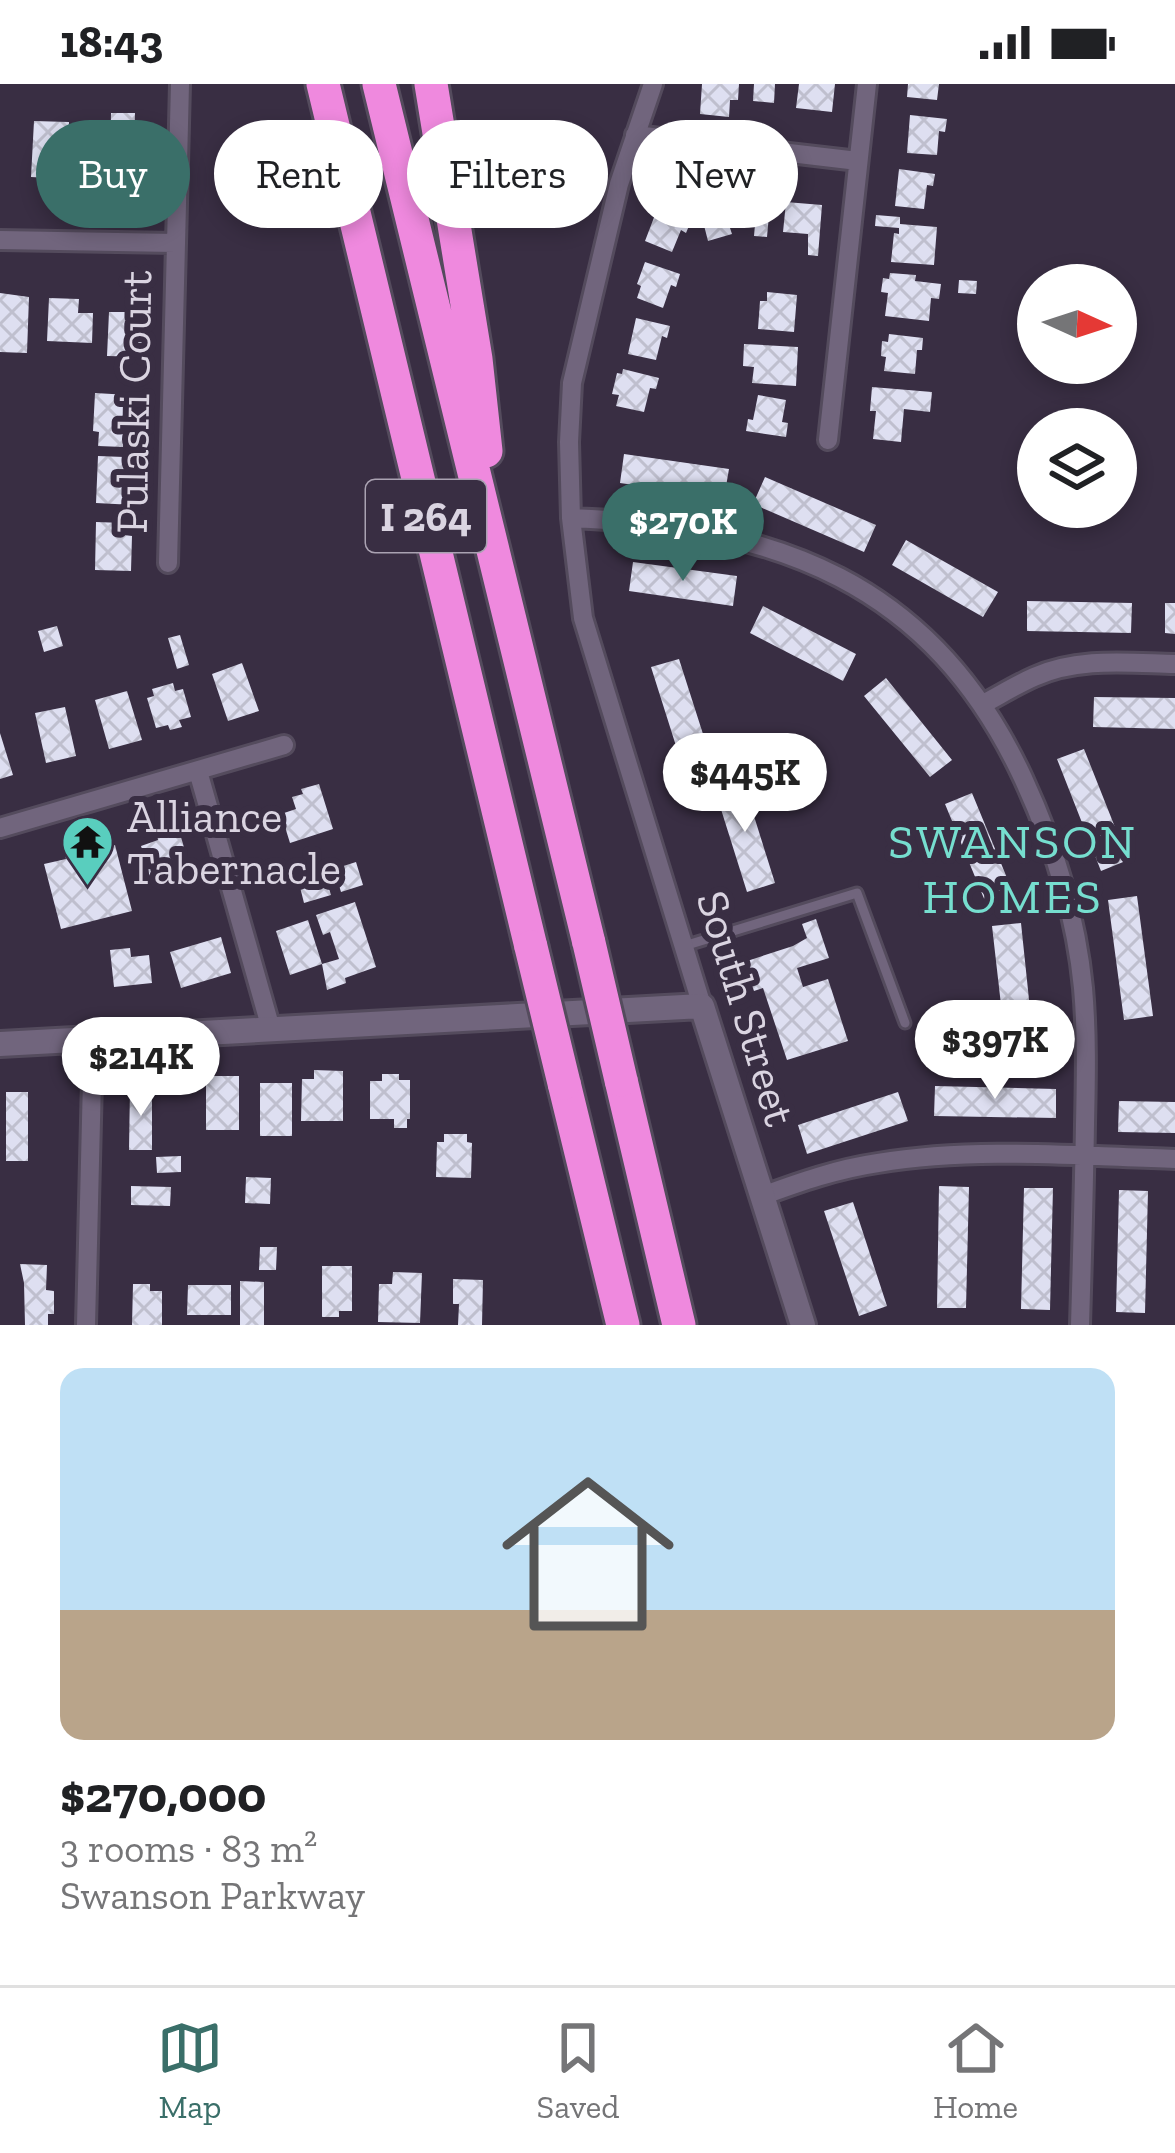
<!DOCTYPE html>
<html lang="en">
<head>
<meta charset="utf-8">
<style>
  :root { --surface:#fff; --page:#f6f6f6; --text:#202124; --muted:#757577; --line:#e0e0e0; --accent:#3a6f69 }
  body { margin:0; font-family:"Zilla Slab",serif; background:var(--page); color:var(--text); height:100vh; display:flex; flex-direction:column; font-size:45px; white-space:nowrap }
  * { box-sizing:border-box; margin:0 }
  p { font-size:39px; color:var(--muted) }
  .icon { flex:none; width:66px; height:66px; fill:none; stroke:currentColor; stroke-width:2; stroke-linecap:round; stroke-linejoin:round }
  .map { position:relative; height:1241px; overflow:hidden }
  .drawer { display:flex; flex-direction:column; background:var(--surface); flex:1 }
  .drawer>* { flex:none }
  .banner { position:absolute; left:36px; top:36px; width:1104px; height:108px; display:flex; gap:24px }
  .needle { width:78px; rotate:93deg }
  .fabs { position:absolute; left:1017px; top:180px; display:grid; gap:24px }
  .fabs a { display:grid; place-items:center; width:120px; height:120px; border-radius:50%; background:var(--surface); box-shadow:0 6px 18px #0003; font-size:60px }
  .price { position:absolute; translate:-50% -102px; padding:0 27px; border-radius:42px; background:#fff; color:#222; font-size:39px; line-height:78px; filter:drop-shadow(0 3px 6px #0008) }
  .price::after { content:''; position:absolute; left:50%; top:72px; width:36px; height:27px; margin-left:-18px; background:inherit; clip-path:polygon(0 0,100% 0,50% 100%) }
  .price.on { background:var(--accent); color:#fff }
  ul { padding:0; list-style:none }
  li { display:grid; align-content:center; gap:24px; height:636px; padding:0 60px }
  li+li { border-top:3px solid var(--line) }
  li span { display:grid; place-items:center; height:372px; border-radius:24px; color:#555 }
  li>.icon { margin-inline-start:auto }
  span .icon { width:216px; height:216px; fill:#fffc; stroke-width:1 }
  li b { font-size:51px }
  .chip { padding:0 42px; border-radius:54px; background:var(--surface); box-shadow:0 6px 18px #0003; font-size:42px; line-height:108px }
  .chip.on { background:var(--accent); color:#fff }
  .status { display:flex; justify-content:space-between; align-items:center; height:84px; padding:0 60px; background:var(--surface); direction:ltr }
  .status svg { height:33px; fill:currentColor }
  .dock { display:flex; justify-content:space-around; align-items:center; height:168px; border-top:3px solid var(--line); background:var(--surface); font-size:33px; color:var(--muted) }
  .dock a { display:grid; justify-items:center; gap:6px }
  .dock .on { color:var(--accent) }
  .map>svg:first-child { display:block }
  .building { fill:url(#building-cross-hatch) }
  .lines { fill:none; stroke-linecap:round; stroke-linejoin:round }
  .service-casing { stroke:#544b5d; stroke-width:15 }
  .minor-casing { stroke:#544b5d; stroke-width:24 }
  .tertiary-casing { stroke:#544b5d; stroke-width:30 }
  .motorway-casing { stroke:#544b5d; stroke-width:39 }
  .service { stroke:#71657d; stroke-width:9 }
  .minor { stroke:#71657d; stroke-width:18 }
  .tertiary { stroke:#71657d; stroke-width:24 }
  .motorway { stroke:#ef89de; stroke-width:33 }
  .motorway-bridge-casing { stroke:#544b5d; stroke-width:39; stroke-linecap:butt }
  .motorway-bridge { stroke:#ef89de; stroke-width:33 }
  .labels { text-anchor:middle; stroke-width:12; stroke-linejoin:round; paint-order:stroke }
  .shield { fill:#392e43; stroke:#aaa2b2; stroke-width:3 }
  .shield-label { font-size:42px; font-weight:bold; fill:#dad4e1 }
  .street-label { font-size:45px; fill:#dad4e1; stroke:#392e43 }
  .poi-label { font-size:45px; fill:#dad4e1; stroke:#392e43; text-anchor:start }
  .neighbourhood-label { font-size:48px; letter-spacing:3px; fill:#76decf; stroke:#392e43 }
</style>
</head>
<body>
<div class="status"><b>18:43</b><svg viewBox="0 0 49 12"><path d="M0 12V9h3v3zM5 12V6h3v6zM10 12V3h3v9zM15 12V0h3v12zM26 1h20v11H26zM47 4h2v5h-2z"/></svg></div>
<div class="map">
<svg width="1175" height="1241" viewBox="0 0 1175 1241">
  <defs>
    <pattern id="building-cross-hatch" width="8" height="8" patternUnits="userSpaceOnUse" patternTransform="scale(3)"><rect width="8" height="8" fill="#dedff1"/><path d="M0 0l8 8M0 8l8-8" fill="none" stroke="#bfbfce"/></pattern>
  </defs>
  <rect width="100%" height="100%" fill="#392e43"/>
  <path class="building" d="M 702,0 L 739,0 L 738,16 L 730,16 L 729,33 L 700,30 Z
    M 754,0 L 775,0 L 774,19 L 753,17 Z
    M 799,0 L 835,0 L 832,28 L 796,24 Z
    M 908,0 L 939,0 L 937,16 L 907,13 Z
    M 111,29 L 135,29 L 134,58 L 146,59 L 145,89 L 110,88 Z
    M 910,31 L 947,35 L 945,48 L 939,47 L 937,71 L 907,69 Z
    M 34,37 L 69,38 L 67,95 L 31,93 Z
    M 899,85 L 935,90 L 933,102 L 927,101 L 924,125 L 895,122 Z
    M 759,95 L 779,97 L 775,131 L 769,131 L 767,153 L 754,152 Z
    M 731,104 L 741,141 L 730,144 L 732,150 L 708,157 L 698,118 L 711,115 L 709,110 Z
    M 786,118 L 822,121 L 818,172 L 808,171 L 808,150 L 783,148 Z
    M 658,123 L 691,137 L 686,149 L 681,146 L 672,168 L 645,157 Z
    M 876,131 L 900,133 L 900,140 L 937,143 L 934,181 L 891,178 L 894,149 L 899,150 L 899,144 L 875,142 Z
    M 645,178 L 680,190 L 676,203 L 671,201 L 663,224 L 637,214 L 641,202 L 637,200 Z
    M 890,189 L 916,191 L 915,197 L 941,200 L 939,215 L 931,214 L 929,237 L 885,232 L 888,209 L 881,208 L 883,194 L 889,195 Z
    M 959,196 L 977,197 L 976,210 L 958,209 Z
    M 767,208 L 797,211 L 794,248 L 758,245 L 760,217 L 767,217 Z
    M 0,209 L 29,213 L 27,269 L 0,268 Z
    M 49,214 L 79,215 L 78,229 L 93,229 L 92,259 L 47,257 Z
    M 129,220 L 150,221 L 148,273 L 107,272 L 109,228 L 129,228 Z
    M 636,234 L 670,242 L 667,254 L 662,252 L 656,276 L 628,270 Z
    M 889,250 L 923,254 L 922,266 L 917,266 L 915,290 L 884,287 L 886,273 L 881,272 L 882,257 L 888,258 Z
    M 744,260 L 798,263 L 796,302 L 752,299 L 754,283 L 743,282 Z
    M 623,285 L 659,294 L 656,305 L 650,304 L 644,328 L 616,322 L 619,311 L 612,310 L 617,289 L 622,290 Z
    M 872,303 L 932,308 L 930,328 L 904,325 L 901,358 L 873,355 L 876,327 L 870,327 Z
    M 95,309 L 129,311 L 127,349 L 124,349 L 123,363 L 98,362 L 99,348 L 93,347 Z
    M 758,311 L 786,316 L 782,338 L 788,339 L 786,353 L 746,347 L 748,335 L 753,336 Z
    M 624,370 L 729,385 L 724,414 L 620,399 Z
    M 98,372 L 124,373 L 124,385 L 135,385 L 134,421 L 96,419 Z
    M 765,393 L 876,441 L 864,468 L 753,420 Z
    M 96,438 L 124,439 L 124,451 L 132,452 L 131,487 L 95,486 Z
    M 906,456 L 998,508 L 983,533 L 892,481 Z
    M 633,478 L 737,492 L 733,522 L 629,507 Z
    M 1027,517 L 1132,519 L 1131,549 L 1027,547 Z
    M 1165,519 L 1175,519 L 1175,550 L 1165,549 Z
    M 763,522 L 856,570 L 843,597 L 750,549 Z
    M 57,542 L 63,562 L 44,568 L 38,547 Z
    M 180,551 L 189,581 L 177,585 L 168,554 Z
    M 679,575 L 711,675 L 683,684 L 651,583 Z
    M 242,579 L 259,627 L 228,637 L 212,590 Z
    M 886,594 L 952,676 L 930,693 L 864,612 Z
    M 173,599 L 175,607 L 183,605 L 191,633 L 179,636 L 182,643 L 170,646 L 168,641 L 156,644 L 147,614 L 154,612 L 152,605 Z
    M 127,607 L 142,656 L 109,665 L 95,616 Z
    M 1094,613 L 1175,614 L 1175,645 L 1093,643 Z
    M 65,623 L 76,672 L 46,679 L 35,629 Z
    M 0,649 L 13,691 L 0,695 Z
    M 1084,665 L 1128,776 L 1101,787 L 1057,675 Z
    M 742,694 L 775,799 L 747,808 L 714,703 Z
    M 319,700 L 333,745 L 290,759 L 281,730 L 296,725 L 292,713 L 303,710 L 301,705 Z
    M 972,709 L 1012,806 L 985,817 L 945,720 Z
    M 178,743 L 191,787 L 181,790 L 179,784 L 150,793 L 141,762 L 158,756 L 157,750 Z
    M 91,760 L 93,767 L 115,761 L 132,827 L 61,845 L 44,780 L 66,775 L 64,767 Z
    M 356,778 L 363,801 L 341,808 L 334,785 Z
    M 326,795 L 331,811 L 304,819 L 300,803 Z
    M 1137,812 L 1153,932 L 1124,936 L 1108,816 Z
    M 355,818 L 376,883 L 345,894 L 346,899 L 327,906 L 322,880 L 290,891 L 276,847 L 308,836 L 322,880 L 339,875 L 330,848 L 323,851 L 316,831 Z
    M 816,835 L 829,874 L 797,884 L 803,903 L 828,895 L 848,957 L 787,976 L 763,904 L 754,907 L 744,878 L 793,862 L 807,854 L 802,840 Z
    M 1021,839 L 1032,944 L 1004,947 L 992,842 Z
    M 221,853 L 231,889 L 181,904 L 170,868 Z
    M 130,864 L 131,873 L 149,871 L 152,899 L 114,903 L 110,866 Z
    M 314,986 L 343,987 L 343,1037 L 301,1037 L 302,995 L 314,995 Z
    M 382,990 L 399,990 L 399,996 L 410,996 L 410,1035 L 407,1035 L 407,1044 L 394,1044 L 394,1035 L 370,1035 L 370,997 L 382,997 Z
    M 206,992 L 239,992 L 239,1046 L 206,1046 Z
    M 260,999 L 292,999 L 292,1052 L 260,1052 Z
    M 935,1002 L 1056,1005 L 1056,1034 L 934,1032 Z
    M 130,1003 L 152,1003 L 152,1066 L 129,1066 Z
    M 6,1008 L 28,1008 L 28,1077 L 6,1077 Z
    M 898,1008 L 908,1037 L 807,1070 L 798,1041 Z
    M 1119,1017 L 1175,1018 L 1175,1049 L 1118,1048 Z
    M 444,1050 L 467,1050 L 467,1058 L 472,1059 L 471,1094 L 436,1093 L 437,1058 L 444,1058 Z
    M 181,1072 L 181,1088 L 157,1089 L 156,1073 Z
    M 246,1093 L 271,1094 L 270,1120 L 245,1119 Z
    M 131,1102 L 171,1103 L 170,1122 L 131,1121 Z
    M 939,1102 L 969,1103 L 966,1224 L 937,1224 Z
    M 1024,1104 L 1053,1104 L 1050,1226 L 1021,1225 Z
    M 1119,1106 L 1148,1107 L 1145,1229 L 1116,1228 Z
    M 853,1118 L 887,1222 L 859,1232 L 824,1127 Z
    M 260,1163 L 277,1163 L 276,1186 L 259,1186 Z
    M 20,1180 L 47,1181 L 46,1206 L 54,1207 L 54,1230 L 48,1230 L 48,1241 L 25,1241 L 24,1199 Z
    M 322,1182 L 352,1182 L 352,1227 L 339,1227 L 339,1233 L 322,1233 Z
    M 393,1188 L 422,1189 L 420,1239 L 378,1238 L 379,1200 L 392,1200 Z
    M 453,1195 L 483,1196 L 482,1241 L 458,1241 L 459,1220 L 453,1220 Z
    M 240,1197 L 264,1198 L 264,1241 L 240,1241 Z
    M 133,1200 L 150,1200 L 150,1207 L 162,1207 L 162,1241 L 132,1241 Z
    M 188,1201 L 231,1201 L 231,1231 L 187,1231 Z"/>
  <g class="lines">
    <defs>
      <path id="service" d="M 684,862 L 857,809 L 905,939"/>
      <path id="minor" d="M 653,0 L 619,100 L 572,299 L 569,358 L 571,434 L 583,534 L 702,922
        M 635,51 L 858,77
        M 0,156 L 175,159
        M 828,356 L 867,0
        M 571,434 C 776,442 932,498 1023,694 C 1054,761 1076,831 1083,904 C 1087,949 1086,995 1085,1040 C 1084,1107 1082,1174 1080,1241
        M 168,479 L 180,0
        M 983,620 C 1000,611 1016,601 1034,593 C 1078,573 1128,579 1175,580
        M 198,687 L 271,945
        M 0,744 L 284,661
        M 762,1112 C 800,1098 837,1085 878,1079 C 975,1063 1077,1072 1175,1075
        M 86,1241 L 93,955"/>
      <path id="tertiary" d="M 0,960 L 702,922 L 803,1241"/>
      <path id="motorway" d="M 323,0 L 531,863
        M 379,0 L 589,859
        M 431,0 L 476,275 L 486,367
        M 621,996 L 679,1241
        M 564,999 L 623,1241"/>
    </defs>
    <use href="#service" class="service-casing"/>
    <use href="#minor" class="minor-casing"/>
    <use href="#tertiary" class="tertiary-casing"/>
    <use href="#motorway" class="motorway-casing"/>
    <use href="#service" class="service"/>
    <use href="#minor" class="minor"/>
    <use href="#tertiary" class="tertiary"/>
    <use href="#motorway" class="motorway"/>
    <defs>
      <path id="motorway-bridge" d="M 589,859 L 621,996
        M 531,863 L 564,999"/>
    </defs>
    <use href="#motorway-bridge" class="motorway-bridge-casing"/>
    <use href="#motorway-bridge" class="motorway-bridge"/>
  </g>
  <defs>
    <symbol id="temple-pin" viewBox="-11 -11 22 30"><path d="M0 17L-7.5 6A9.5 9.5 0 1 1 7.5 6Z" fill="#59cebe" stroke="#392e43"/><path d="M0-6L5-2H3V0L6.5 2.5H4V6H1.5V3h-3V6H-4V2.5H-6.5L-3 0V-2H-5Z" fill="#111"/></symbol>
  </defs>
  <g fill-rule="evenodd">
    <use href="#temple-pin" x="58" y="728" width="59" height="81"/>
  </g>
  <g class="labels">
    <rect class="shield" x="366" y="396" width="120" height="72" rx="9"/>
    <g class="shield-label">
      <text x="426" y="447">I 264</text>
    </g>
    <g class="street-label">
      <text transform="translate(133 318) rotate(-89)" y="16">Pulaski Court</text>
      <text transform="translate(747 924) rotate(73)" y="16">South Street</text>
    </g>
    <g class="poi-label">
      <text x="127" y="748">Alliance<tspan x="127" dy="52">Tabernacle</tspan></text>
    </g>
    <g class="neighbourhood-label">
      <text x="1013" y="774">SWANSON<tspan x="1013" dy="55">HOMES</tspan></text>
    </g>
  </g>
</svg>
<div class="fabs">
<a><svg class="needle" viewBox="-14 -14 28 28"><path d="M0-13l5 13h-10z" fill="#e53935"/><path d="M0 13l5-13h-10z" fill="#757577"/></svg></a>
<a><svg class="icon" aria-label="layers" viewBox="0 0 24 24"><path d="M12 4l9 5-9 5-9-5zM3 14l9 5 9-5"/></svg></a>
</div>
<b class="price on" style="left:683px;top:500px">$270K</b>
<b class="price" style="left:745px;top:751px">$445K</b>
<b class="price" style="left:995px;top:1018px">$397K</b>
<b class="price" style="left:141px;top:1035px">$214K</b>
<div class="banner">
<a class="chip on">Buy</a>
<a class="chip">Rent</a>
<a class="chip">Filters</a>
<a class="chip">New</a>
</div>
</div>
<section class="drawer">
<ul>
<li><span style="background:linear-gradient(#bfe0f5 65%,#b9a48a 0)"><svg class="icon" aria-label="home" viewBox="0 0 24 24"><path d="M3 11l9-7 9 7M6 9v11h12V9"/></svg></span><div><b>$270,000</b><p>3 rooms · 83 m²</p><p>Swanson Parkway</p></div></li>
</ul>
</section>
<nav class="dock">
<a class="on"><svg class="icon" aria-label="map" viewBox="0 0 24 24"><path d="M3 6l6-2 6 2 6-2v14l-6 2-6-2-6 2zM9 4v14M15 6v14"/></svg>Map</a>
<a><svg class="icon" aria-label="saved" viewBox="0 0 24 24"><path d="M7 4h10v16l-5-4-5 4z"/></svg>Saved</a>
<a><svg class="icon" aria-label="home" viewBox="0 0 24 24"><path d="M3 11l9-7 9 7M6 9v11h12V9"/></svg>Home</a>
</nav>
</body>
</html>
